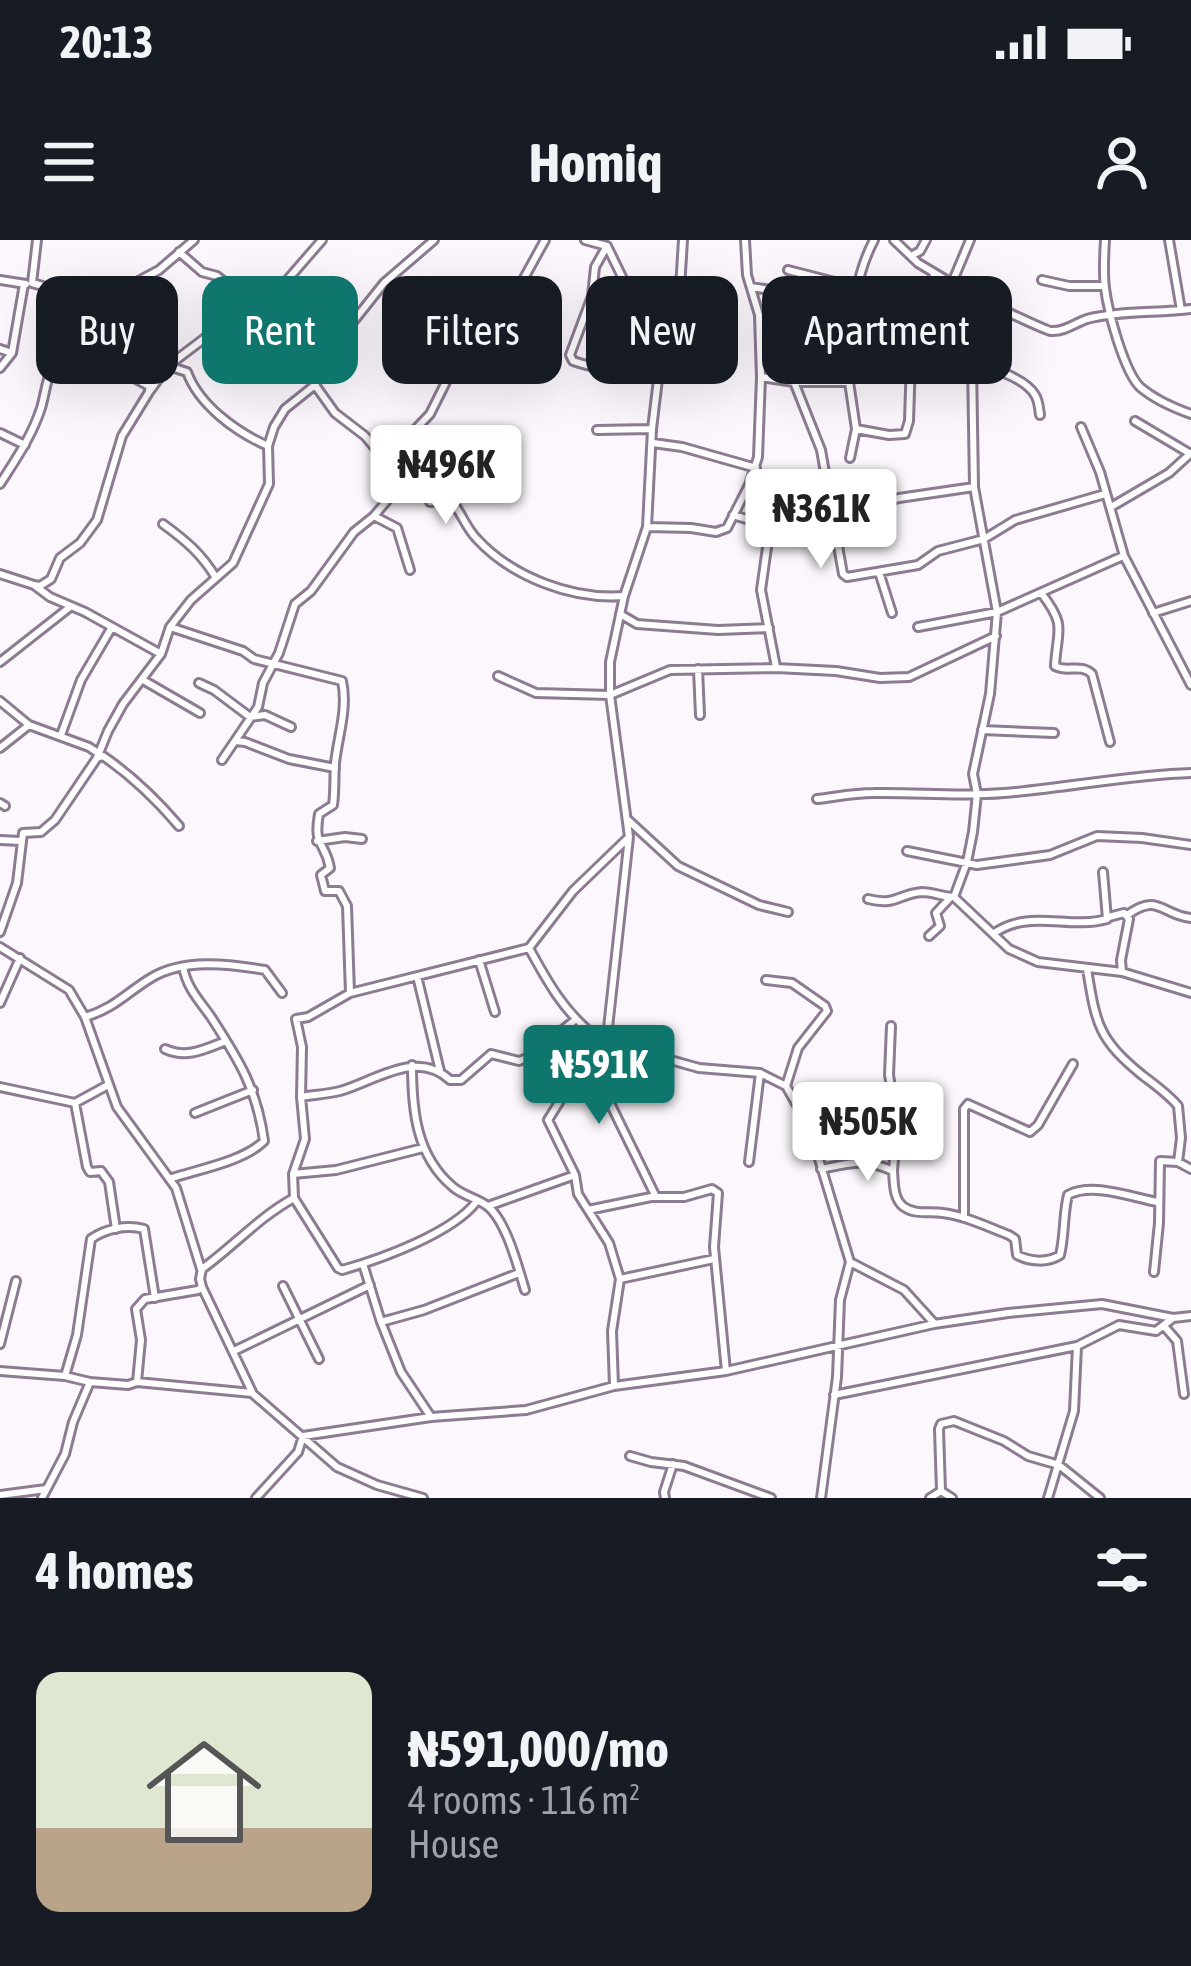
<!DOCTYPE html>
<html lang="en">
<head>
<meta charset="utf-8">
<style>
  :root { --surface:#171b24; --page:#20242c; --text:#f1f3f6; --muted:#9ea1a6; --accent:#0f766e }
  body { margin:0; font-family:"Asap Condensed",sans-serif; background:var(--page); color:var(--text); height:100vh; display:flex; flex-direction:column; font-size:45px; white-space:nowrap }
  * { box-sizing:border-box; margin:0 }
  p { font-size:39px; color:var(--muted) }
  .icon { flex:none; width:66px; height:66px; fill:none; stroke:currentColor; stroke-width:2; stroke-linecap:round; stroke-linejoin:round }
  .map { position:relative; height:1258px; overflow:hidden }
  .sheet { display:flex; flex-direction:column; background:var(--surface); flex:1 }
  .sheet>* { flex:none }
  .banner { position:absolute; left:36px; top:36px; width:1119px; height:108px; display:flex; gap:24px }
  .price { position:absolute; translate:-50% -102px; padding:0 27px; border-radius:12px; background:#fff; color:#222; font-size:39px; line-height:78px; filter:drop-shadow(0 3px 6px #0008) }
  .price::after { content:''; position:absolute; left:50%; top:72px; width:36px; height:27px; margin-left:-18px; background:inherit; clip-path:polygon(0 0,100% 0,50% 100%) }
  .price.on { background:var(--accent); color:#fff }
  ul { padding:0; list-style:none }
  li { display:flex; align-items:center; gap:36px; height:300px; padding:0 36px }
  li span { display:grid; place-items:center; flex:none; width:336px; height:240px; border-radius:24px; color:#555 }
  li>.icon { margin-inline-start:auto }
  span .icon { width:144px; height:144px; fill:#fffc; stroke-width:1 }
  li b { font-size:51px }
  h2 { display:flex; justify-content:space-between; align-items:center; height:144px; padding:0 36px; font-size:51px }
  .tag { padding:0 42px; border-radius:24px; background:var(--surface); box-shadow:0 12px 48px #0002; font-size:42px; line-height:108px }
  .tag.on { background:var(--accent); color:#fff }
  .status { display:flex; justify-content:space-between; align-items:center; height:84px; padding:0 60px; background:var(--surface); direction:ltr }
  .status svg { height:33px; fill:currentColor }
  header { display:flex; justify-content:space-between; align-items:center; height:156px; padding:0 36px; background:var(--surface); font-size:54px; font-weight:700 }
  .map>svg:first-child { display:block }
  .lines { fill:none; stroke-linecap:round; stroke-linejoin:round }
  .street-casing { stroke:#8d7b92; stroke-width:12 }
  .street { stroke:#fff; stroke-width:6 }
</style>
</head>
<body>
<div class="status"><b>20:13</b><svg viewBox="0 0 49 12"><path d="M0 12V9h3v3zM5 12V6h3v6zM10 12V3h3v9zM15 12V0h3v12zM26 1h20v11H26zM47 4h2v5h-2z"/></svg></div>
<header><svg class="icon" aria-label="menu" viewBox="0 0 24 24"><path d="M4 6h16M4 12h16M4 18h16"/></svg>Homiq<svg class="icon" aria-label="person" viewBox="0 0 24 24"><circle cx="12" cy="8" r="4"/><path d="M4 21q1-7 8-7t8 7"/></svg></header>
<div class="map">
<svg width="1191" height="1258" viewBox="0 0 1191 1258">
  <rect width="100%" height="100%" fill="#fbf7fc"/>
  <g class="lines">
    <defs>
      <path id="street" d="M 37,0 L 32,43 L 57,50
        M 585,0 L 607,6 L 625,43 L 659,131 L 652,189 L 647,287 L 624,356 L 610,422 L 610,455 L 629,597 L 607,797 L 617,805 L 699,828 L 760,833 L 786,846 L 809,886 L 850,1022 L 840,1060 L 837,1137 L 821,1258
        M 745,0 L 747,35 L 759,75 L 761,137 L 794,142 L 849,142 C 854,90 849,48 874,0
        M 894,0 L 918,23 L 958,47 L 971,63 L 977,82 L 972,122 L 974,247 L 997,372 L 990,454 L 973,534 L 977,554 L 973,592 L 967,622 L 954,657 L 1009,709 L 1038,722 L 1122,732 L 1191,753
        M 1105,0 C 1104,16 1103,32 1105,48 C 1108,72 1124,131 1140,147 C 1154,159 1174,168 1191,174
        M 1169,0 L 1181,70
        M 607,6 L 595,27 L 592,56 L 570,115 L 573,121 C 602,131 629,132 659,131
        M 179,12 L 202,32 L 217,36 L 227,44 L 238,61 L 240,73
        M 911,16 L 920,11 L 926,0
        M 788,30 L 854,47
        M 0,40 L 26,44
        M 1042,40 L 1069,46 L 1104,46
        M 952,43 L 970,0
        M 751,47 L 804,55
        M 276,53 C 297,71 315,93 337,110
        M 631,57 C 650,60 670,69 680,48 L 683,0
        M 971,63 L 983,60 C 990,64 1047,91 1051,91 C 1064,92 1075,83 1087,79 C 1115,71 1160,73 1191,69
        M 897,77 L 917,82 L 928,58 L 934,34
        M 72,105 L 151,147 L 149,150
        M 0,109 L 12,113
        M 972,122 C 990,127 1025,138 1035,155 C 1039,161 1039,169 1040,175
        M 168,126 L 187,132 C 199,165 236,192 268,206
        M 0,128 L 12,113 L 24,44
        M 794,142 L 821,210 L 843,334 L 847,337 L 918,325 L 938,311 L 984,299 L 1015,280 L 1105,254
        M 849,142 L 856,189 L 889,195 L 905,194 L 909,181 L 911,119 L 900,113 L 851,108
        M 315,145 L 335,173 L 365,196 L 385,220 L 394,214 L 411,232 L 436,248 L 430,262 L 451,260 C 461,272 466,288 477,299 C 512,337 572,360 624,356
        M 1135,181 L 1189,213
        M 1081,187 L 1100,232 L 1124,316 L 1191,445
        M 597,190 L 652,189
        M 0,193 L 25,205
        M 653,203 L 682,207 L 756,228
        M 392,214 L 430,174 L 446,142 L 469,107 L 523,40 L 545,0
        M 850,218 L 856,189
        M 0,244 C 16,219 32,196 41,168 C 46,151 46,137 56,122 L 131,45 L 159,30 L 194,0
        M 1111,267 L 1169,233 L 1191,213
        M 733,275 L 770,286 L 761,350 L 776,427
        M 374,276 L 397,288 L 410,330
        M 834,276 L 899,258 L 974,247
        M 163,284 C 185,300 202,314 216,338
        M 647,287 L 691,288 L 716,292 L 727,288 L 749,245 L 758,217 L 761,137
        M 879,332 L 892,373
        M 0,334 L 34,345 L 50,357 L 85,372 L 161,414
        M 34,345 L 40,346 L 51,339 L 60,318 L 80,303 L 97,280 L 122,196 L 149,152 L 168,126 L 222,85 L 276,53 L 322,0
        M 1042,354 C 1067,387 1057,389 1055,426 C 1067,433 1081,423 1092,434 L 1110,502
        M 1153,373 L 1191,361
        M 620,374 L 637,384 L 718,390 L 769,388
        M 170,387 L 243,411 L 254,419 L 342,441 C 348,469 338,496 335,523 C 334,537 335,551 333,565 L 319,574 C 313,607 325,601 330,628 L 321,635 L 325,651 L 339,651 L 347,666 L 350,753
        M 918,387 L 997,372 L 1123,316
        M 0,422 L 70,367
        M 698,429 L 700,475
        M 498,436 L 536,453 L 610,455 L 670,430 L 776,428 L 836,431 L 880,438 L 909,437 L 996,396
        M 143,440 L 200,473
        M 199,443 L 214,450 L 250,477 L 265,475 L 291,487
        M 0,461 L 29,485 L 89,507 L 98,513 L 97,518 L 103,516 C 132,536 156,559 179,586
        M 982,490 L 1054,493
        M 61,495 L 81,440 L 112,387
        M 235,501 L 245,502 L 289,519 L 335,528
        M 0,508 L 29,485
        M 222,520 L 258,467 L 263,443 L 279,413 L 295,364 L 311,351 L 354,292 L 374,276 L 411,232
        M 817,559 C 835,557 854,553 873,553 C 916,552 960,557 1004,553 C 1067,548 1128,535 1191,533
        M 0,563 L 5,566
        M 628,580 L 678,626 L 759,665 L 788,672
        M 0,600 L 20,601
        M 317,601 L 345,597 L 362,599
        M 907,611 L 977,625 L 1050,615 L 1097,596 L 1142,598 L 1191,605
        M 868,659 C 897,666 898,654 922,652 C 933,652 943,657 954,657
        M 1127,675 C 1159,652 1161,675 1191,678
        M 1109,677 L 1124,673 L 1129,679 L 1121,720 L 1122,732
        M 0,692 L 17,643 L 23,593 L 41,592 L 55,580 L 97,518 L 108,491 L 123,464 L 161,414 L 170,387 L 191,360 L 233,323 L 269,244 L 268,206 L 274,187 L 285,169 L 315,145 L 353,82 L 384,43 L 434,0
        M 993,694 C 1029,668 1068,690 1107,679 L 1103,632
        M 929,696 L 940,686 L 936,673 L 950,658
        M 0,707 L 69,750 L 85,777 C 115,768 126,753 151,738 C 183,718 230,724 265,730 L 282,753
        M 529,708 C 547,741 564,772 594,795
        M 479,720 L 495,772
        M 1087,729 C 1096,784 1098,799 1142,835 C 1155,845 1168,854 1178,866 L 1181,898 L 1178,922
        M 417,736 L 440,831
        M 766,740 L 792,743 L 825,766 L 827,771 L 798,808 L 786,846
        M 0,763 L 20,718
        M 85,777 L 117,867 L 176,948 L 201,1029
        M 891,786 L 889,835 L 897,882 L 893,931
        M 595,795 L 571,843 L 548,880 L 575,935 L 578,954 L 609,1003 L 620,1039 L 612,1091 L 614,1146
        M 617,805 L 608,859 L 656,957
        M 165,809 C 187,819 205,809 226,801
        M 412,825 C 412,870 416,916 453,947 C 462,955 476,958 486,965 C 506,979 518,1027 525,1050
        M 0,847 L 75,863 L 108,845
        M 301,857 C 313,855 327,854 340,851 C 375,841 416,809 450,840 L 461,840 L 491,814 L 519,821 L 527,818 L 575,780
        M 75,863 L 87,927 L 90,932 L 101,931 L 109,942 L 116,989
        M 195,873 L 253,850
        M 749,922 L 760,833
        M 821,929 C 851,923 864,918 893,931 C 894,943 893,959 904,967 C 915,975 931,971 943,973 C 966,976 988,987 1009,995 L 1015,999 L 1017,1015 C 1030,1022 1048,1023 1060,1015 C 1065,995 1063,974 1068,955 C 1093,942 1130,957 1157,962
        M 293,934 L 336,930 L 423,908
        M 172,938 C 200,929 244,921 264,901 C 257,849 239,820 211,777 C 199,760 187,748 183,727
        M 294,958 L 338,1028 L 342,1030 C 381,1019 453,993 477,961
        M 488,966 L 575,935
        M 588,970 L 651,957 L 684,957 L 712,949 L 718,953 L 714,1007 L 726,1131
        M 964,978 L 964,869 L 968,864 L 1030,892 L 1038,885 L 1073,824
        M 850,1022 L 904,1050 L 933,1082
        M 363,1024 L 381,1082 L 401,1132 L 431,1177
        M 1154,1032 L 1159,983 L 1160,921 L 1178,922 L 1191,929
        M 620,1039 L 714,1019
        M 283,1046 L 319,1119
        M 381,1082 L 424,1070 L 519,1033
        M 1164,1086 L 1177,1101 L 1184,1154
        M 0,1104 L 16,1041
        M 234,1111 L 370,1045
        M 0,1131 L 65,1136 L 90,1142
        M 65,1136 L 77,1095 L 91,999 C 105,989 126,984 144,989 L 155,1058
        M 137,1142 L 141,1100 L 136,1069 L 145,1059 L 198,1050 L 202,1047
        M 834,1155 L 1077,1106 L 1119,1085 L 1156,1091 L 1173,1078
        M 630,1216 L 651,1222 L 684,1226 L 771,1258
        M 941,1251 L 952,1258
        M 0,1255 L 46,1249
        M 42,1258 L 65,1214 L 73,1182 L 90,1142 L 128,1145 L 137,1142 L 252,1153
        M 256,1258 L 298,1212 L 303,1196 L 431,1177 L 526,1170 L 614,1146 L 726,1131 L 934,1084 L 1008,1073 L 1102,1064 L 1173,1078 L 1191,1076
        M 423,1258 L 377,1245 L 337,1227 L 253,1154 L 202,1047 L 200,1039 L 202,1029 C 234,1006 259,977 294,958 L 293,934 L 305,899 L 301,857 L 302,807 L 296,779 L 308,777 L 350,753 L 529,708 L 573,651 L 629,597
        M 665,1258 L 664,1252 L 673,1224
        M 930,1258 L 941,1251 L 939,1189 L 941,1184 L 954,1181 L 1004,1201 L 1028,1216 L 1059,1225 L 1100,1258
        M 1048,1258 L 1074,1171 L 1077,1106"/>
    </defs>
    <use href="#street" class="street-casing"/>
    <use href="#street" class="street"/>
  </g>
</svg>
<b class="price" style="left:446px;top:287px">₦496K</b>
<b class="price" style="left:821px;top:331px">₦361K</b>
<b class="price on" style="left:599px;top:887px">₦591K</b>
<b class="price" style="left:868px;top:944px">₦505K</b>
<div class="banner">
<a class="tag">Buy</a>
<a class="tag on">Rent</a>
<a class="tag">Filters</a>
<a class="tag">New</a>
<a class="tag">Apartment</a>
</div>
</div>
<section class="sheet">
<h2>4 homes<svg class="icon" aria-label="filters" viewBox="0 0 24 24"><path d="M4 7h16M4 17h16"/><circle cx="9" cy="7" r="2"/><circle cx="15" cy="17" r="2"/></svg></h2>
<ul>
<li><span style="background:linear-gradient(#dfe7d0 65%,#b9a48a 0)"><svg class="icon" aria-label="home" viewBox="0 0 24 24"><path d="M3 11l9-7 9 7M6 9v11h12V9"/></svg></span><div><b>₦591,000/mo</b><p>4 rooms · 116 m²</p><p>House</p></div></li>
</ul>
</section>
</body>
</html>
